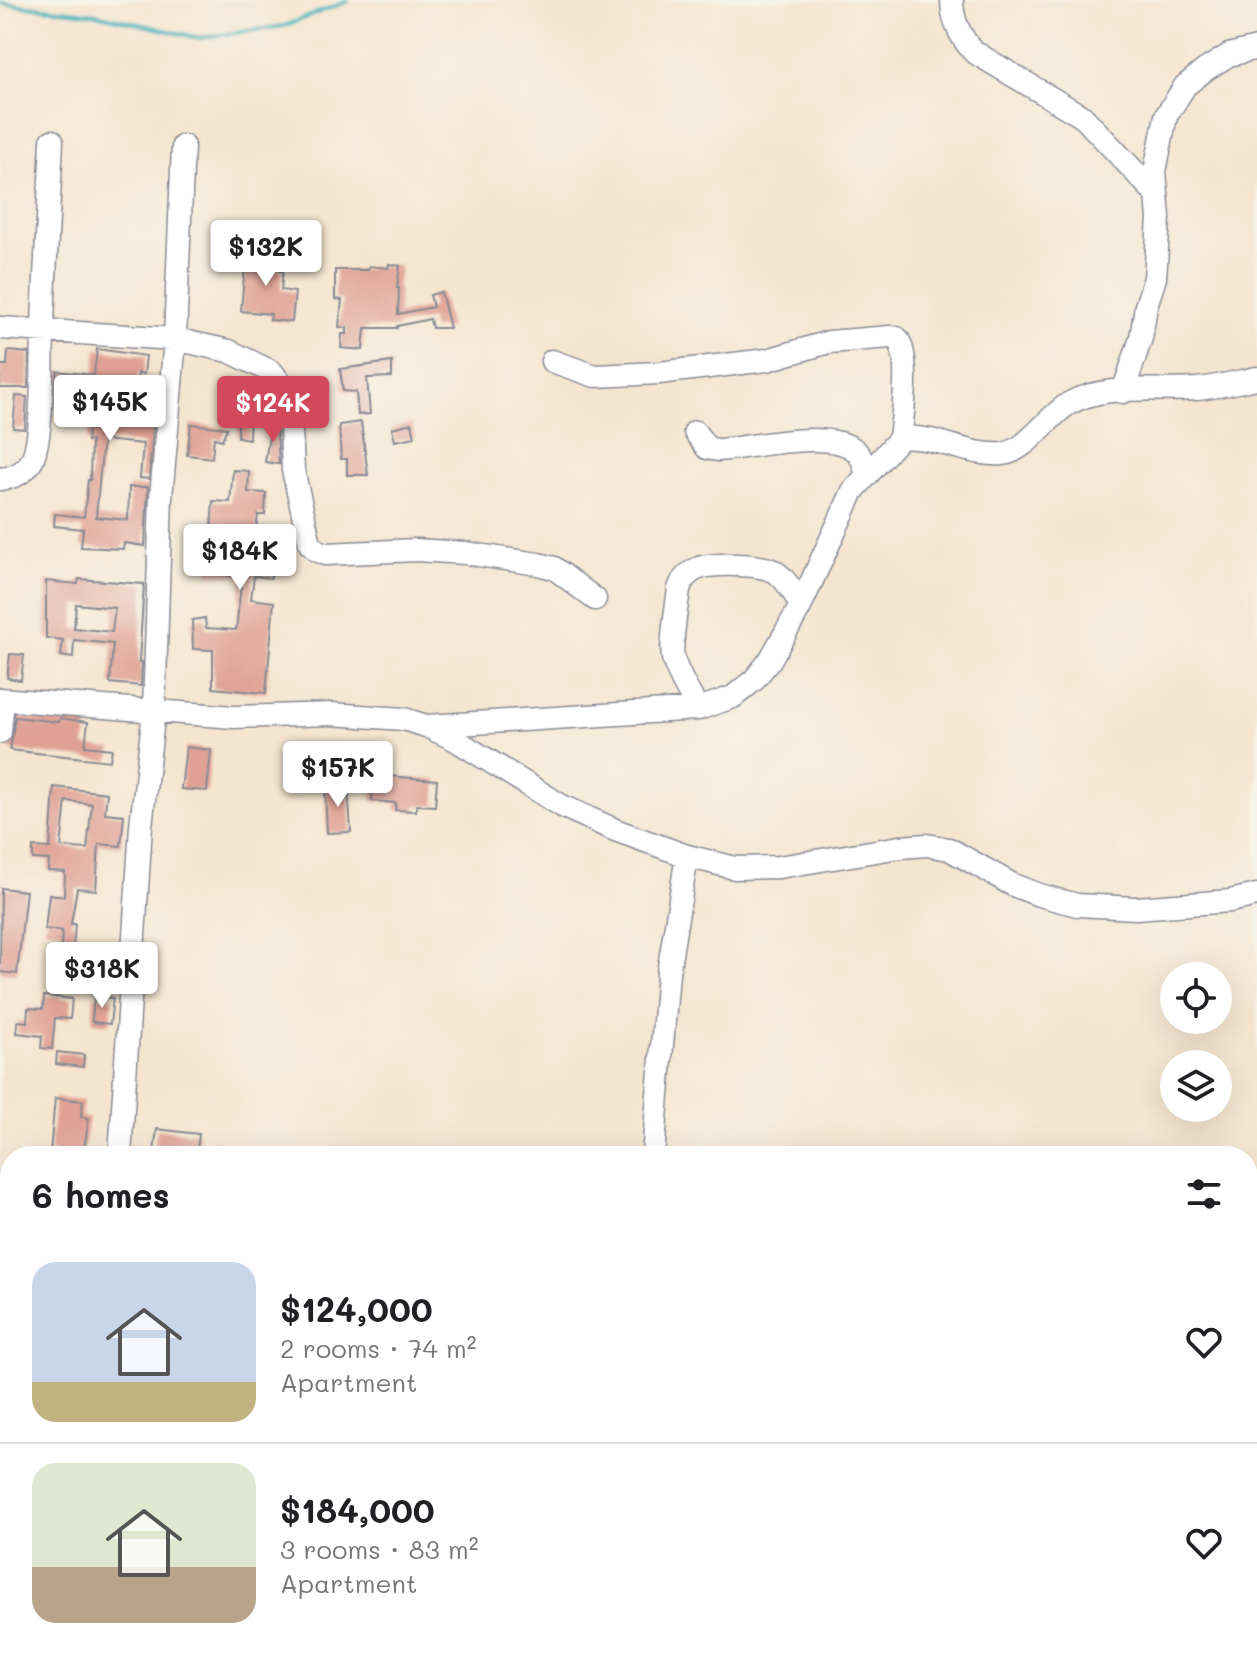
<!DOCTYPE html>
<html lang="en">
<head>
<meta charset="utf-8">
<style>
  :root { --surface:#fff; --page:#f2f2f2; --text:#202124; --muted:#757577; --line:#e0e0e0; --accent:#d1495b }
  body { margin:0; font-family:Mali,sans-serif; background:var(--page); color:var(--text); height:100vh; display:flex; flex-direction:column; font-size:30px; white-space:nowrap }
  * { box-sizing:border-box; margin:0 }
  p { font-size:26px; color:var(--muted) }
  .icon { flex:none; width:44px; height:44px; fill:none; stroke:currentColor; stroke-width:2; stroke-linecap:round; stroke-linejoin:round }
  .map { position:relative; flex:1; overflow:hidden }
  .side { position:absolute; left:0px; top:1146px; width:1258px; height:514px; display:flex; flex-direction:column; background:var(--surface); border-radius:32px 32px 0 0; box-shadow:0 8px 32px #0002 }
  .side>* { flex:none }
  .tools { position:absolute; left:1160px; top:962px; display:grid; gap:16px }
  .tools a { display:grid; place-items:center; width:72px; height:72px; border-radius:50%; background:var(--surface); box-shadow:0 8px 32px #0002; font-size:40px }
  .price { position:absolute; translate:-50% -68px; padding:0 18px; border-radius:8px; background:#fff; color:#222; font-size:26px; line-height:52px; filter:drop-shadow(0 2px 4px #0008) }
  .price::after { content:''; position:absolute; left:50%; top:48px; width:24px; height:18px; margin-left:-12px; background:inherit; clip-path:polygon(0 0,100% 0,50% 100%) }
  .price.selected { background:var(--accent); color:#fff }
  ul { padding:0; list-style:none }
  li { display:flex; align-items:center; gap:24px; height:200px; padding:0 32px }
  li+li { border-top:2px solid var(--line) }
  li span { display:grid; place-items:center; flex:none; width:224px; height:160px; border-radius:24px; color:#555 }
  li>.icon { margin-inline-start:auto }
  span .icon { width:96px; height:96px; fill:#fffc; stroke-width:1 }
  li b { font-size:34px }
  h2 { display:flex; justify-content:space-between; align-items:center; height:96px; padding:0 32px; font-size:34px }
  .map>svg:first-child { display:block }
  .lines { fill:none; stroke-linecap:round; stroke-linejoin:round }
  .stream { stroke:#40b0bb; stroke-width:4 }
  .building { fill:#e0a194; fill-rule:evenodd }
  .minor-casing { stroke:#888a96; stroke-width:25 }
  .minor { stroke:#fff; stroke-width:22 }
</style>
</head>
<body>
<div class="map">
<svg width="1257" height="1659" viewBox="0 0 1257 1659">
  <rect width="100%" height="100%" fill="#f7f3e8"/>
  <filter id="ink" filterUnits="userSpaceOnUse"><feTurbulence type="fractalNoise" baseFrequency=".0125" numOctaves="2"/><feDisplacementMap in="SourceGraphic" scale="16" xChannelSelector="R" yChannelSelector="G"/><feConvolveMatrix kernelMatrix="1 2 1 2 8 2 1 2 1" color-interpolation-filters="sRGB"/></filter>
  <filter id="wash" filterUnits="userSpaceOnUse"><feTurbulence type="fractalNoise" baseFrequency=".006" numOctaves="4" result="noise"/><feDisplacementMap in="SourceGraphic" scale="32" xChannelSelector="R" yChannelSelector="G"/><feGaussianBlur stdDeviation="1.8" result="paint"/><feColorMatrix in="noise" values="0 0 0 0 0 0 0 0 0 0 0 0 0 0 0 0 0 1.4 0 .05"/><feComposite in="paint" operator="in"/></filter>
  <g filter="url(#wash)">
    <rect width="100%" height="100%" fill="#f5e5cf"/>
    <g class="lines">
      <path class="stream" d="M 0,3 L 96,14 L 199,38 L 284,26 L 348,1"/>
    </g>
    <g id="blocks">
      <path class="building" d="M 278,252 L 279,271 L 283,271 L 281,290 L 295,292 L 292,322 L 270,320 L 271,314 L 241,311 L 246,253 Z
        M 389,264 L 400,266 L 397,288 L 399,288 L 398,314 L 433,307 L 430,295 L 441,292 L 450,328 L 432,328 L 430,319 L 397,326 L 397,328 L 365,328 L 363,350 L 341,348 L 342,334 L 347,334 L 347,328 L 339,327 L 342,300 L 335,299 L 335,270 L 368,270 L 369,266 L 388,268 Z
        M 97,349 L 146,356 L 144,374 L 138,373 L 134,412 L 154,414 L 149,479 L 140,478 L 143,444 L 103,440 L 96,517 L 128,520 L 129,487 L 148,487 L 145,546 L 124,543 L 123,549 L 81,547 L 83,529 L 54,526 L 55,514 L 84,517 L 88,480 L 90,480 L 91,441 L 87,441 L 90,406 L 55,402 L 57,371 L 94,375 Z
        M 8,351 L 29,353 L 28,388 L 0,388 L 0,365 L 7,365 Z
        M 392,362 L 392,377 L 367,378 L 370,414 L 358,415 L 356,392 L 343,391 L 340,369 Z
        M 16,396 L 27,397 L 25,429 L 13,428 Z
        M 238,404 L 250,405 L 249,439 L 238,437 Z
        M 272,416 L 276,417 L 279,464 L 265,462 Z
        M 361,422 L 368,475 L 347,475 L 347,459 L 341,459 L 339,425 Z
        M 412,423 L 415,437 L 395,441 L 392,428 Z
        M 191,424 L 227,428 L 222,440 L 214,438 L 212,458 L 187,455 Z
        M 233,470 L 249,471 L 248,492 L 266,493 L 265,515 L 258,515 L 254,545 L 280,548 L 278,561 L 273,561 L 271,578 L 254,576 L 251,599 L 274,602 L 266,693 L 213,688 L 213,650 L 193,649 L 192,620 L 205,618 L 206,628 L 236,630 L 242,577 L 208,573 L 213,501 L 230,502 Z
        M 79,579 L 144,584 L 139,662 L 142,662 L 141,686 L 110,683 L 113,644 L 74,640 L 73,658 L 61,656 L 63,640 L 46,638 L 46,581 L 78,584 ZM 76,604 L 115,608 L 112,632 L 74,628 Z
        M 10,654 L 24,655 L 21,680 L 7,678 Z
        M 15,717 L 59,722 L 60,718 L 88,722 L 85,746 L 112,749 L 110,761 L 10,750 Z
        M 186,747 L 211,750 L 207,791 L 181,789 Z
        M 374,775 L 437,780 L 435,806 L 416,805 L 416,811 L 395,810 L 396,803 L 372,801 Z
        M 348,785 L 351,832 L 327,833 L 325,786 Z
        M 54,787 L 107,793 L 105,813 L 124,815 L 121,846 L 99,844 L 96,890 L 77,888 L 71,924 L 75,924 L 72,963 L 60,962 L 62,931 L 45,929 L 49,894 L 64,896 L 65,872 L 48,871 L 49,860 L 33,859 L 33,847 L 50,848 ZM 66,801 L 92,804 L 87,849 L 61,847 Z
        M 1,888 L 26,891 L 17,974 L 0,972 Z
        M 44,996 L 72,999 L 70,1019 L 55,1018 L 52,1049 L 41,1048 L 42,1036 L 17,1033 L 18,1021 L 27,1022 L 28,1008 L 43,1009 Z
        M 94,996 L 113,998 L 110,1024 L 92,1022 Z
        M 57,1052 L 84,1055 L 83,1067 L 56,1064 Z
        M 55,1098 L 83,1101 L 81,1117 L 89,1118 L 83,1156 L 50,1153 Z
        M 157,1129 L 199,1134 L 197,1151 L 187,1150 L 186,1156 L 161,1156 L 162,1151 L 154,1151 Z"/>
    </g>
  </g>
  <g filter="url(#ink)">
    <use href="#blocks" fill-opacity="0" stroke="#888a96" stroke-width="2"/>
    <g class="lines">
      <defs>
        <path id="minor" d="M 952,0 C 952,21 960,37 974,52 L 1083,117 L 1155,193
          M 183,146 L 175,339 L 229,351 L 272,372 L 279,381 L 290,406 L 293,470 L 310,544 L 316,550 L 325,554 L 416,550 L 465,553 L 538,564 L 554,568 L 595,599
          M 0,328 L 175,339 L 161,497 L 154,711 L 141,826 L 120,1156
          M 552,361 L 595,376 L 659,373 L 767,360 L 829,342 L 890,337 L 897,338 C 911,356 903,416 900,438
          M 1123,392 L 1141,338 L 1146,306 L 1155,278 L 1159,218 L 1155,171 L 1166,116 L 1185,86 L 1205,70 L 1229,55 L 1257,48
          M 695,432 L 707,448 L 718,450 C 750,448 831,428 856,451 C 863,458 865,465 866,474
          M 0,479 C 12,478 24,473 31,462 C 44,438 42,357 43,327 C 45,265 49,203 52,141
          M 0,699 L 234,717 L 331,714 L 404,719 L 426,726 L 454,739 L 562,806 L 615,830 L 687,856 L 735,868 L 779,867 L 900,847 L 927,845 L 949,849 L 1013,885 L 1039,895 L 1077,905 L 1136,908 L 1230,901 L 1257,895
          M 698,709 C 689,693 678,676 673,658 C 670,645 677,605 679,589 C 682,579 689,572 699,568 C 715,563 759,564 774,571 C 786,578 794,594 801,605
          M 426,726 L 698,709 L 733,697 L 754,680 L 770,660 L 799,609 L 853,491 L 900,438 C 935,434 968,457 1002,454 C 1027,452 1048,415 1070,403 C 1107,383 1156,392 1197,389 C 1217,387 1237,382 1257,378
          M 0,732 L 3,700
          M 653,1156 L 668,973 L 687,856
          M 1248,1489 L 1257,1489
          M 524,1650 L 525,1659
          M 1081,1650 L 1084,1659
          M 1152,1650 L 1152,1659
          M 74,1659 L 75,1650"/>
      </defs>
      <use href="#minor" class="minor-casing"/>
      <use href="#minor" class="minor"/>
    </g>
  </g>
</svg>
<div class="tools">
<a><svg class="icon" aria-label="locate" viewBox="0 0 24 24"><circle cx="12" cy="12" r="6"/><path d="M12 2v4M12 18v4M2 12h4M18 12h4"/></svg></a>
<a><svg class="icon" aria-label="layers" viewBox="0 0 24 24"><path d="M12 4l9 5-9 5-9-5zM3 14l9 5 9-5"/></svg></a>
</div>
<b class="price" style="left:266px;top:288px">$132K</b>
<b class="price" style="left:110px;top:443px">$145K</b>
<b class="price selected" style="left:273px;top:444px">$124K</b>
<b class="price" style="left:240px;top:592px">$184K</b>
<b class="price" style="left:338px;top:809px">$157K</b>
<b class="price" style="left:102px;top:1010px">$318K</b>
<section class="side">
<h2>6 homes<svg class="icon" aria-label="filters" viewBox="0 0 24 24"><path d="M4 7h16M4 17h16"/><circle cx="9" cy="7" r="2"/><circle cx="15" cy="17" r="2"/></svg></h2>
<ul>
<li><span style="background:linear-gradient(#c9d6e8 75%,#c2b280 0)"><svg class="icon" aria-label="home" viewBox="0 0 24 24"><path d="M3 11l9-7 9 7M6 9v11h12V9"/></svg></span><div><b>$124,000</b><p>2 rooms · 74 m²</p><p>Apartment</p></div><svg class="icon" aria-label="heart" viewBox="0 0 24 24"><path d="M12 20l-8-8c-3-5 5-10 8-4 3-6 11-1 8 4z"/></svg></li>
<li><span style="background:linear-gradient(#dfe7d0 65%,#b9a48a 0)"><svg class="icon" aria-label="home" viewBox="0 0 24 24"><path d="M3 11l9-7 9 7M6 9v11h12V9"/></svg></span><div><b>$184,000</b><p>3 rooms · 83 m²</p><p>Apartment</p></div><svg class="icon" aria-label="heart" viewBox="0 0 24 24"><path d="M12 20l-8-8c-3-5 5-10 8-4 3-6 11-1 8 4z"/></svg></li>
</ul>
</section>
</div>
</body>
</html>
